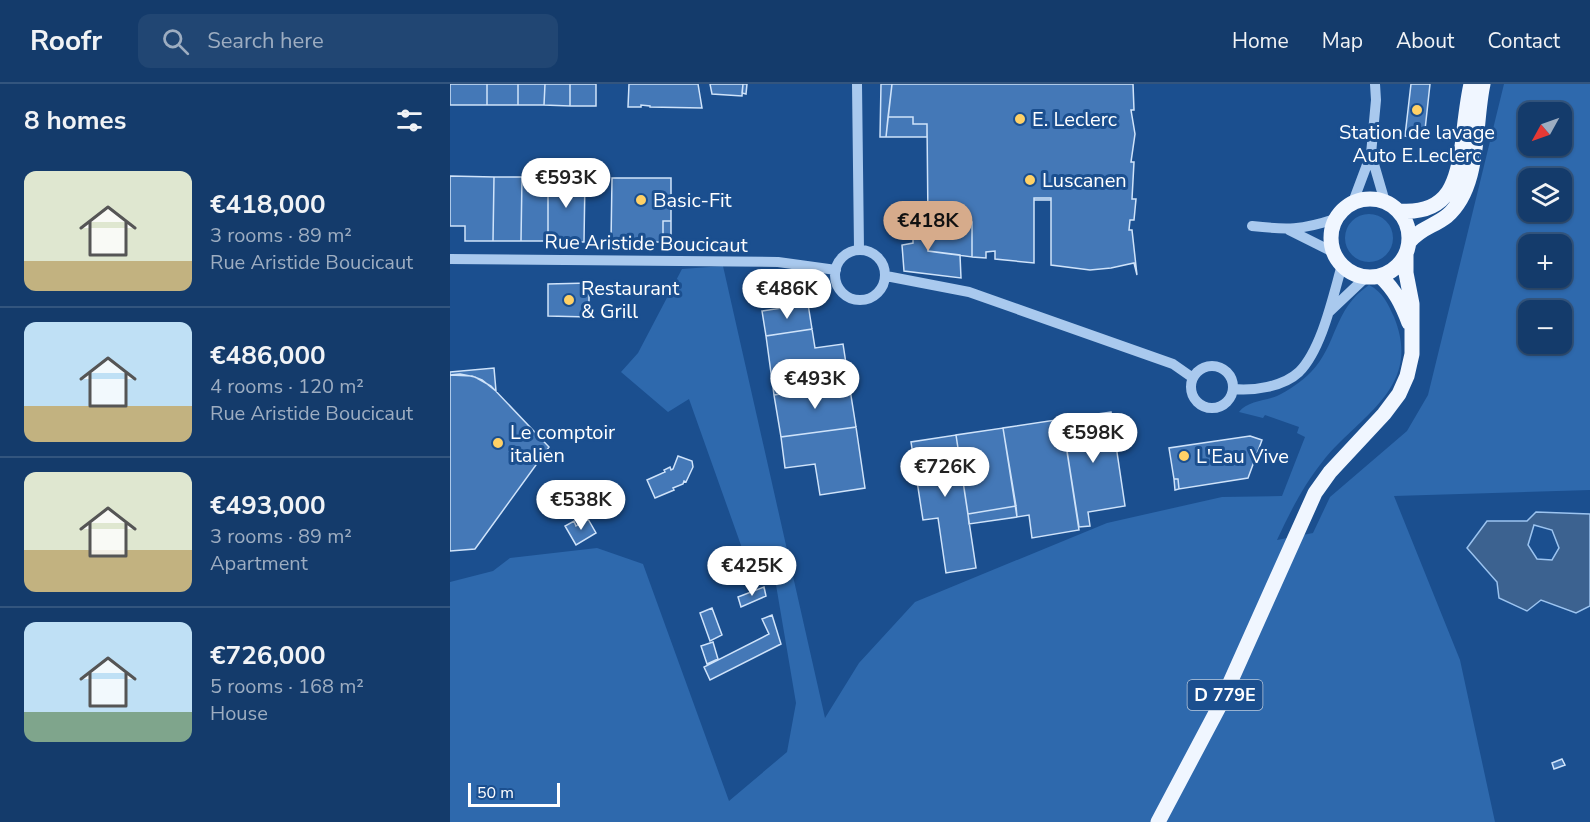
<!DOCTYPE html>
<html lang="en">
<head>
<meta charset="utf-8">
<style>
  :root { --surface:#143b6b; --page:#214673; --text:#f1f3f6; --muted:#9dadc1; --line:#33557e; --accent:#d6ab8b }
  body { margin:0; font-family:"Nunito Sans",sans-serif; background:var(--page); color:var(--text); height:100vh; display:flex; flex-direction:column; font-size:22px; white-space:nowrap }
  * { box-sizing:border-box; margin:0 }
  p { font-size:20px; color:var(--muted) }
  .icon { flex:none; width:33px; height:33px; fill:none; stroke:currentColor; stroke-width:2; stroke-linecap:round; stroke-linejoin:round }
  .map { position:relative; flex:1; overflow:hidden }
  .drawer { display:flex; flex-direction:column; background:var(--surface); width:450px }
  .drawer>* { flex:none }
  .needle { width:39px; rotate:230deg }
  .buttons { position:absolute; left:1068px; top:18px; display:grid; gap:12px }
  .buttons a { display:grid; place-items:center; width:54px; height:54px; border-radius:12px; background:var(--surface); box-shadow:0 2px 4px #0004,0 0 0 2px var(--line); font-size:30px }
  .scale { position:absolute; left:18px; bottom:15px; width:92px; box-sizing:border-box; padding-left:6px; border:3px solid #fff; border-top:0; font-size:16px; line-height:21px; white-space:nowrap; color:#fff; -webkit-text-stroke:4px #1b4f8f; paint-order:stroke }
  .price { position:absolute; translate:-50% -51px; padding:0 14px; border-radius:21px; background:#fff; color:#222; font-size:20px; line-height:39px; filter:drop-shadow(0 2px 3px #0008) }
  .price::after { content:''; position:absolute; left:50%; top:36px; width:18px; height:14px; margin-left:-9px; background:inherit; clip-path:polygon(0 0,100% 0,50% 100%) }
  .price.selected { background:var(--accent); color:#111 }
  ul { padding:0; list-style:none }
  li { display:flex; align-items:center; gap:18px; height:150px; padding:0 24px }
  li+li { border-top:2px solid var(--line) }
  li span { display:grid; place-items:center; flex:none; width:168px; height:120px; border-radius:12px; color:#555 }
  li>.icon { margin-inline-start:auto }
  span .icon { width:72px; height:72px; fill:#fffc; stroke-width:1 }
  li b { font-size:26px }
  h2 { display:flex; justify-content:space-between; align-items:center; height:72px; padding:0 24px; font-size:26px }
  header { display:flex; align-items:center; gap:36px; box-sizing:border-box; height:84px; padding:0 30px; background:var(--surface); border-bottom:2px solid var(--line) }
  header strong { font-size:28px }
  nav { display:flex; gap:33px; margin-inline-start:auto; font-size:21px }
  .search { width:420px; height:54px; background:var(--page); display:flex; align-items:center; gap:15px; box-sizing:border-box; padding:0 21px; border-radius:12px; color:var(--muted); font-size:22px }
  main { display:flex; flex:1; min-height:0 }
  .map>svg:first-child { display:block }
  .green { fill:#2e69ad; fill-rule:evenodd }
  .water { fill:#3c6290; stroke:#9cc4f0; stroke-width:1.5; fill-rule:evenodd }
  .building { fill:#4478b7; stroke:#cfe3fa; stroke-width:1.5 }
  .lines { fill:none; stroke-linecap:round; stroke-linejoin:round }
  .minor { stroke:#a9c9ee; stroke-width:10 }
  .major { stroke:#f0f6ff; stroke-width:15 }
  .poi-dot { fill:#ffd166; stroke:#1b4f8f; stroke-width:2 }
  .labels { text-anchor:middle; stroke-width:6; stroke-linejoin:round; paint-order:stroke }
  .shield { fill:#1b4f8f; stroke:#bbcadd; stroke-width:1.5 }
  .shield-label { font-size:18px; font-weight:bold; fill:#fff }
  .poi-label { font-size:20px; fill:#fff; stroke:#1b4f8f; text-anchor:start }
  .street-label { font-size:20px; fill:#fff; stroke:#1b4f8f }
</style>
</head>
<body>
<header>
<strong>Roofr</strong>
<div class="search"><svg class="icon" aria-label="search" viewBox="0 0 24 24"><circle cx="10" cy="10" r="6"/><path d="M15 15l6 6"/></svg>Search here</div>
<nav><a>Home</a><a>Map</a><a>About</a><a>Contact</a></nav>
</header>
<main>
<section class="drawer">
<h2>8 homes<svg class="icon" aria-label="filters" viewBox="0 0 24 24"><path d="M4 7h16M4 17h16"/><circle cx="9" cy="7" r="2"/><circle cx="15" cy="17" r="2"/></svg></h2>
<ul>
<li><span style="background:linear-gradient(#dfe7d0 75%,#c2b280 0)"><svg class="icon" aria-label="home" viewBox="0 0 24 24"><path d="M3 11l9-7 9 7M6 9v11h12V9"/></svg></span><div><b>€418,000</b><p>3 rooms · 89 m²</p><p>Rue Aristide Boucicaut</p></div></li>
<li><span style="background:linear-gradient(#bfe0f5 70%,#c2b280 0)"><svg class="icon" aria-label="home" viewBox="0 0 24 24"><path d="M3 11l9-7 9 7M6 9v11h12V9"/></svg></span><div><b>€486,000</b><p>4 rooms · 120 m²</p><p>Rue Aristide Boucicaut</p></div></li>
<li><span style="background:linear-gradient(#dfe7d0 65%,#c2b280 0)"><svg class="icon" aria-label="home" viewBox="0 0 24 24"><path d="M3 11l9-7 9 7M6 9v11h12V9"/></svg></span><div><b>€493,000</b><p>3 rooms · 89 m²</p><p>Apartment</p></div></li>
<li><span style="background:linear-gradient(#bfe0f5 75%,#7fa58c 0)"><svg class="icon" aria-label="home" viewBox="0 0 24 24"><path d="M3 11l9-7 9 7M6 9v11h12V9"/></svg></span><div><b>€726,000</b><p>5 rooms · 168 m²</p><p>House</p></div></li>
</ul>
</section>
<div class="map">
<svg width="1140" height="738" viewBox="0 0 1140 738">
  <rect width="100%" height="100%" fill="#1b4f8f"/>
  <path class="green" d="M 1054,0 L 1140,0 L 1140,406 L 944,412 L 1010,576 L 1045,738 L 0,738 L 0,498 L 43,487 L 60,474 L 147,464 L 193,480 L 279,717 L 337,668 L 346,619 L 325,495 L 303,495 L 239,315 L 218,328 L 171,288 L 188,269 L 232,185 L 273,182 L 375,634 L 409,579 L 465,518 L 657,439 L 772,413 L 832,412 L 855,353 L 847,349 L 849,343 L 815,331 L 813,334 L 789,328 C 797,317 815,317 827,312 C 839,306 851,298 861,288 C 887,262 883,225 919,201 C 933,208 938,220 944,233 C 973,304 910,331 873,377 C 853,402 840,428 827,456 L 863,449 L 880,413 L 957,347 L 978,311 ZM 1078,28 L 1112,28 L 1112,62 L 1078,62 ZM 1078,94 L 1112,94 L 1112,128 L 1078,128 ZM 1078,160 L 1112,160 L 1112,194 L 1078,194 ZM 1078,226 L 1112,226 L 1112,260 L 1078,260 Z
    M895 154a24 24 0 1 1 48 0a24 24 0 1 1-48 0Z"/>
  <path class="water" d="M 1086,428 L 1140,430 L 1140,522 L 1126,529 L 1091,516 L 1077,527 L 1049,514 L 1047,498 L 1017,464 L 1037,437 L 1077,437 ZM 1084,441 L 1102,446 L 1109,464 L 1102,476 L 1087,475 L 1078,461 Z"/>
  <path class="building" d="M 0,0 L 37,0 L 37,21 L 0,21 Z
    M 37,0 L 68,0 L 68,21 L 37,21 Z
    M 68,0 L 95,0 L 94,21 L 68,21 Z
    M 95,0 L 120,0 L 120,22 L 94,21 Z
    M 120,0 L 146,0 L 146,22 L 120,22 Z
    M 179,0 L 248,0 L 252,24 L 200,23 L 200,22 L 191,21 L 191,23 L 178,23 Z
    M 260,0 L 293,0 L 292,12 L 262,10 Z
    M 293,0 L 297,0 L 296,10 L 292,9 Z
    M 431,0 L 442,0 L 436,53 L 430,53 Z
    M 442,0 L 683,0 L 684,26 L 681,26 L 685,50 L 681,78 L 684,78 L 682,115 L 686,115 L 684,136 L 680,136 L 679,146 L 682,146 L 687,191 L 684,179 L 661,184 L 640,186 L 601,181 L 601,114 L 584,114 L 584,179 L 545,175 L 545,167 L 536,168 L 536,174 L 522,173 L 522,138 L 478,137 L 477,40 L 463,40 L 463,33 L 438,33 Z
    M 961,0 L 980,0 L 974,55 L 955,52 Z
    M 438,33 L 463,33 L 463,40 L 477,40 L 477,53 L 436,53 Z
    M 0,92 L 44,93 L 43,157 L 15,157 L 15,142 L 0,142 Z
    M 44,93 L 72,93 L 71,157 L 43,157 Z
    M 72,93 L 98,93 L 98,157 L 71,157 Z
    M 98,93 L 135,94 L 134,158 L 98,157 Z
    M 162,94 L 221,94 L 221,137 L 213,137 L 213,158 L 161,158 Z
    M 584,114 L 601,114 L 601,116 L 584,116 Z
    M 463,124 L 478,124 L 478,167 L 510,171 L 511,194 L 454,187 L 452,161 L 463,159 Z
    M 213,137 L 221,137 L 221,158 L 213,158 Z
    M 478,137 L 522,138 L 522,173 L 478,167 Z
    M 139,199 L 139,233 L 98,232 L 98,200 Z
    M 358,220 L 362,245 L 316,252 L 312,227 Z
    M 362,245 L 365,264 L 393,260 L 399,299 L 324,311 L 316,252 Z
    M 44,284 L 46,307 L 32,296 L 22,292 L 0,291 L 0,288 Z
    M 10,290 L 25,293 L 41,302 L 99,363 L 25,465 L 0,467 L 0,291 Z
    M 399,299 L 406,343 L 331,353 L 324,311 Z
    M 661,328 L 675,422 L 638,428 L 640,442 L 629,443 L 612,335 Z
    M 612,335 L 629,446 L 582,454 L 579,431 L 567,433 L 553,344 Z
    M 406,343 L 415,404 L 370,411 L 365,380 L 335,384 L 331,353 Z
    M 553,344 L 566,422 L 518,430 L 506,351 Z
    M 506,351 L 526,484 L 496,489 L 488,434 L 473,436 L 461,358 Z
    M 800,352 L 812,356 L 798,394 L 729,405 L 728,395 L 724,395 L 719,364 Z
    M 228,372 L 242,377 L 243,383 L 236,398 L 234,397 L 233,400 L 223,404 L 224,406 L 205,414 L 197,396 L 215,388 L 214,386 L 220,383 L 221,386 L 223,385 Z
    M 724,395 L 728,395 L 729,405 L 725,406 Z
    M 566,422 L 567,433 L 519,440 L 518,430 Z
    M 138,435 L 146,449 L 126,461 L 115,442 L 124,437 L 126,442 Z
    M 314,503 L 316,512 L 291,523 L 288,513 Z
    M 262,524 L 272,551 L 260,557 L 250,529 Z
    M 322,531 L 331,560 L 260,596 L 254,583 L 319,550 L 312,535 Z
    M 263,558 L 268,575 L 257,580 L 251,562 Z
    M 1112,675 L 1115,681 L 1104,685 L 1102,679 Z"/>
  <g class="lines">
    <path class="minor" d="M 407,0 L 409,165
      M 921,70 L 935,118
      M 903,118 L 921,70 L 926,16 L 925,0
      M 802,142 C 837,146 852,146 885,135
      M 839,146 L 883,168
      M385 191a25 25 0 1 1 50 0a25 25 0 1 1-50 0Z
      M 0,175 L 328,178 L 386,186
      M 436,192 L 519,208 L 723,280 L 743,294
      M 879,228 L 916,193
      M741 303a21 21 0 1 1 42 0a21 21 0 1 1-42 0Z
      M 783,305 C 803,307 833,303 849,288 C 872,265 883,212 892,181"/>
    <path class="major" d="M881 154a39 39 0 1 1 78 0a39 39 0 1 1-78 0Z
      M 949,127 C 1000,131 1008,96 1013,55 C 1015,37 1017,18 1021,0
      M 959,158 C 972,143 983,143 997,132 C 1031,103 1024,40 1033,0
      M 930,192 C 945,206 952,220 959,239
      M 708,738 L 770,621 L 865,409 L 880,388 L 934,330 L 949,310 L 957,292 L 962,270 L 962,220 L 956,189 L 956,170"/>
  </g>
  <g class="poi-dot">
    <circle cx="967" cy="26" r="6"/>
    <circle cx="570" cy="35" r="6"/>
    <circle cx="580" cy="96" r="6"/>
    <circle cx="191" cy="116" r="6"/>
    <circle cx="119" cy="216" r="6"/>
    <circle cx="48" cy="359" r="6"/>
    <circle cx="734" cy="372" r="6"/>
  </g>
  <g class="labels">
    <rect class="shield" x="737.5" y="596" width="75" height="30" rx="4.5"/>
    <g class="shield-label">
      <text x="775" y="617">D 779E</text>
    </g>
    <g class="poi-label">
      <text x="582" y="42">E. Leclerc</text>
      <text x="967" y="55" text-anchor="middle">Station de lavage<tspan x="967" dy="23">Auto E.Leclerc</tspan></text>
      <text x="592" y="103">Luscanen</text>
      <text x="203" y="123">Basic-Fit</text>
      <text x="131" y="211">Restaurant<tspan x="131" dy="23">&amp; Grill</tspan></text>
      <text x="60" y="355">Le comptoir<tspan x="60" dy="23">italien</tspan></text>
      <text x="746" y="379">L'Eau Vive</text>
    </g>
    <g class="street-label">
      <text transform="translate(196 159) rotate(1)" y="7">Rue Aristide Boucicaut</text>
    </g>
  </g>
</svg>
<div class="buttons">
<a><svg class="needle" viewBox="-14 -14 28 28"><path d="M0-13l5 13h-10z" fill="#e53935"/><path d="M0 13l5-13h-10z" fill="#9dadc1"/></svg></a>
<a><svg class="icon" aria-label="layers" viewBox="0 0 24 24"><path d="M12 4l9 5-9 5-9-5zM3 14l9 5 9-5"/></svg></a>
<a>+</a>
<a>−</a>
</div>
<div class="scale">50 m</div>
<b class="price" style="left:116px;top:125px">€593K</b>
<b class="price selected" style="left:478px;top:168px">€418K</b>
<b class="price" style="left:337px;top:236px">€486K</b>
<b class="price" style="left:365px;top:326px">€493K</b>
<b class="price" style="left:643px;top:380px">€598K</b>
<b class="price" style="left:495px;top:414px">€726K</b>
<b class="price" style="left:131px;top:447px">€538K</b>
<b class="price" style="left:302px;top:513px">€425K</b>
</div>
</main>
</body>
</html>
